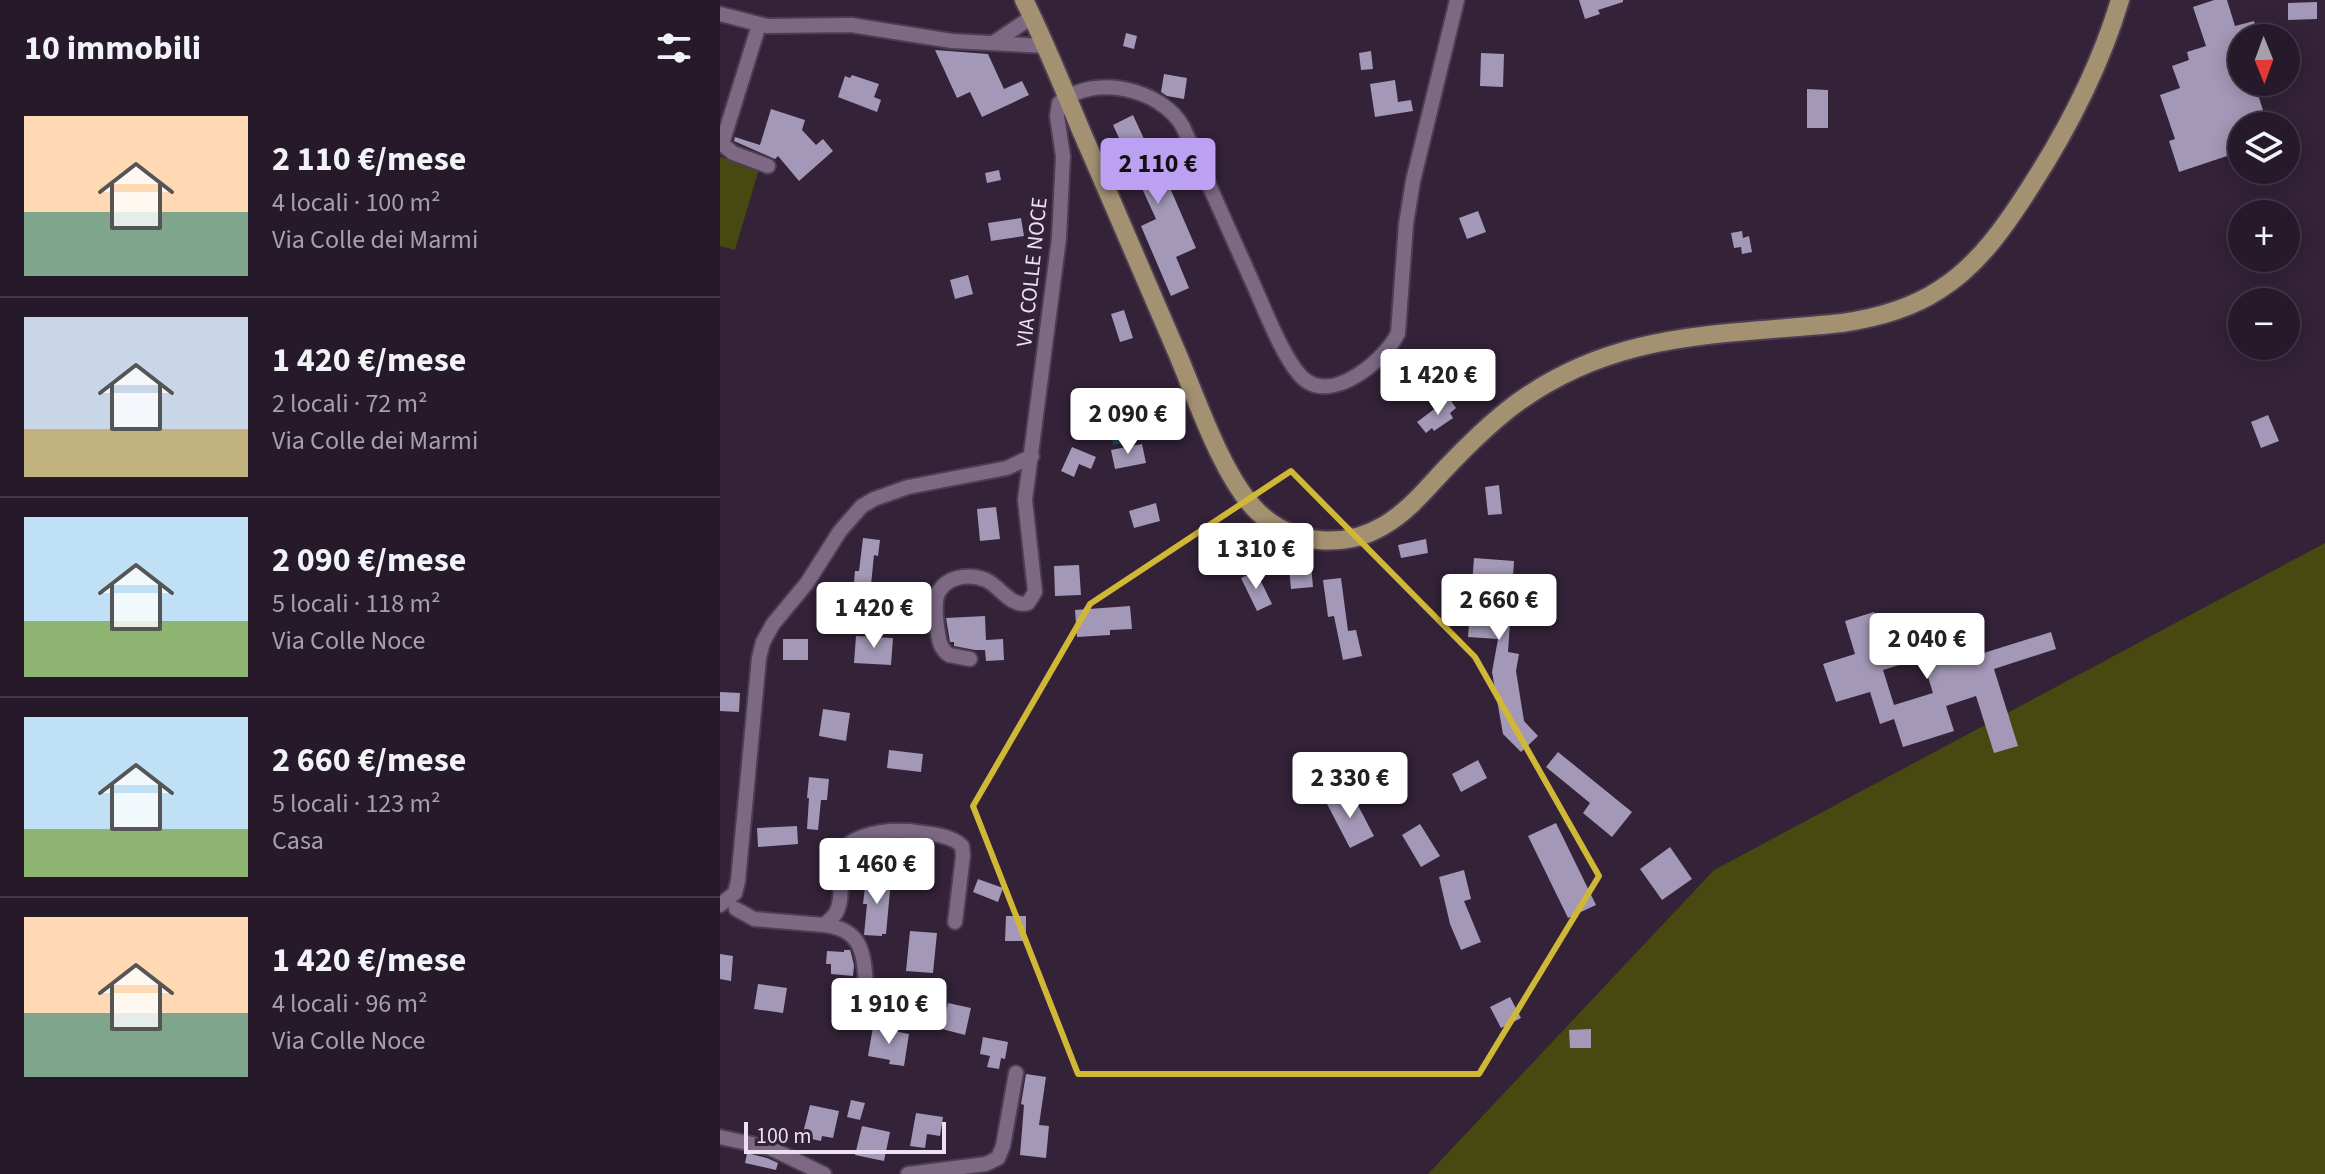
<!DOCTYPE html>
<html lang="it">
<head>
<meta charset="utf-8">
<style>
  :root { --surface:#261a2a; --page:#322736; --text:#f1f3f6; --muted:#a4a1a8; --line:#423847; --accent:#bca0f2 }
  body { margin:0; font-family:"Source Sans 3",sans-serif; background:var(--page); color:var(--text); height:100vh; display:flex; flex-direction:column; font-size:30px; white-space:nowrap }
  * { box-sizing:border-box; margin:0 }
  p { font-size:26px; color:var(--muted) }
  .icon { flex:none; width:44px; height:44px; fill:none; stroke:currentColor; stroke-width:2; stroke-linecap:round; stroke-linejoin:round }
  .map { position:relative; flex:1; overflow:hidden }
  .details { display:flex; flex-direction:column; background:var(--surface); width:720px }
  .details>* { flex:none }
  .needle { width:52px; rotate:179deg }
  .fabs { position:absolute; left:1508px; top:24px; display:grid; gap:16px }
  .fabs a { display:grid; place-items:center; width:72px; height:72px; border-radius:50%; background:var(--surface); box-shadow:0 4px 20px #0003,0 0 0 2px var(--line); font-size:40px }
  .scale { position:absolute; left:24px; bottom:20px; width:202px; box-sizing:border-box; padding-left:8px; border:4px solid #ece1f0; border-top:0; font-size:22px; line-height:28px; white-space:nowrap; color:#ece1f0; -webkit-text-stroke:6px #332238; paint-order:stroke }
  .price { position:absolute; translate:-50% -68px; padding:0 18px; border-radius:8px; background:#fff; color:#222; font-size:26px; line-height:52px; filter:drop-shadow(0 2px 4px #0008) }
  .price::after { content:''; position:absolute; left:50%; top:48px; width:24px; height:18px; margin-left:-12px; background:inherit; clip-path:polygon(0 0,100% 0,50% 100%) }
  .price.active { background:var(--accent); color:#111 }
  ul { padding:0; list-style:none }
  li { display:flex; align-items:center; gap:24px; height:200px; padding:0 24px }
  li+li { border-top:2px solid var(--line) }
  li span { display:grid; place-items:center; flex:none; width:224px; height:160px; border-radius:0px; color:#555 }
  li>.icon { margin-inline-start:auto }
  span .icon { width:96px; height:96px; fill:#fffc; stroke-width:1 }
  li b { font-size:34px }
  h2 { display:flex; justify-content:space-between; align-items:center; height:96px; padding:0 24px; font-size:34px }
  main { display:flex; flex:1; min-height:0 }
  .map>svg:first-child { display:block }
  .green { fill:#474910 }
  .water { fill:#1c536e }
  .building { fill:#a398b7; fill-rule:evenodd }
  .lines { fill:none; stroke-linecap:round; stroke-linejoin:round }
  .minor-casing { stroke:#4c3e51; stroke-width:18 }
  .major-casing { stroke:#4c3e51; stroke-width:22 }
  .minor { stroke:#7d6984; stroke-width:14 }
  .major { stroke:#a49171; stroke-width:18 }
  .marked { fill:none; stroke:#d1b736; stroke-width:6; stroke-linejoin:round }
  .labels { text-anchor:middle; stroke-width:8; stroke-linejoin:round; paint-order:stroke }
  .street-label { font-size:22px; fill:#ece1f0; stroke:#332238 }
</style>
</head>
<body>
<main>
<section class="details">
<h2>10 immobili<svg class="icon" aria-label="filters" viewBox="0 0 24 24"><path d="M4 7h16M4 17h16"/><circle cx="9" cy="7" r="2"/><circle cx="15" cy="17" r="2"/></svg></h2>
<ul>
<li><span style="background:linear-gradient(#ffd9b3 60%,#7fa58c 0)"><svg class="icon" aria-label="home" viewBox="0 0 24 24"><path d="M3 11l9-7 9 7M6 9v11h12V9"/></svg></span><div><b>2 110 €/mese</b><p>4 locali · 100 m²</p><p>Via Colle dei Marmi</p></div></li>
<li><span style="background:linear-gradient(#c9d6e8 70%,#c2b280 0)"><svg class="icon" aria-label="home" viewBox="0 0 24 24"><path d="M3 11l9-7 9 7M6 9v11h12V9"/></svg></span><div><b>1 420 €/mese</b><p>2 locali · 72 m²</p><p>Via Colle dei Marmi</p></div></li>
<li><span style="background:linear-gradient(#bfe0f5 65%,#8fb573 0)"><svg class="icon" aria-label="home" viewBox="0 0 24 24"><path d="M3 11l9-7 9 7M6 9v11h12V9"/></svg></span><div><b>2 090 €/mese</b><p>5 locali · 118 m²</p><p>Via Colle Noce</p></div></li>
<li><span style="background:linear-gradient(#bfe0f5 70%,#8fb573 0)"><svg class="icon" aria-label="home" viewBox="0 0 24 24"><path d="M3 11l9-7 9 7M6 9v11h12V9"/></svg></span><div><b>2 660 €/mese</b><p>5 locali · 123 m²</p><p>Casa</p></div></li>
<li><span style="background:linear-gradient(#ffd9b3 60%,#7fa58c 0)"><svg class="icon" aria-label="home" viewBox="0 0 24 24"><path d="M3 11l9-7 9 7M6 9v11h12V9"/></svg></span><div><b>1 420 €/mese</b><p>4 locali · 96 m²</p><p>Via Colle Noce</p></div></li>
</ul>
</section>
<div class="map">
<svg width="1605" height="1174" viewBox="0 0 1605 1174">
  <rect width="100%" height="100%" fill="#332238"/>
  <path class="green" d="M 0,157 L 39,169 L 15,250 L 0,246 Z
    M 1605,543 L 1605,1174 L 708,1174 L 994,870 Z"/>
  <path class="water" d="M 420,426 L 422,439 L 393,445 L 391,432 Z"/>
  <path class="building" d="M 859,0 L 903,0 L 903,2 L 878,10 L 880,14 L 865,19 Z
    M 1494,0 L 1507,0 L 1515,26 L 1534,21 L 1539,38 L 1522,38 L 1522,82 L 1534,82 L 1548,126 L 1522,126 L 1522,151 L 1459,172 L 1449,141 L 1455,139 L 1440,95 L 1460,88 L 1452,66 L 1469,60 L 1467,52 L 1486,46 L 1473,7 Z
    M 1597,2 L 1597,19 L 1568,20 L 1568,3 Z
    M 406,33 L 417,36 L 414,49 L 403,46 Z
    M 215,50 L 268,54 L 284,89 L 302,81 L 309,95 L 262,117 L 250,92 L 237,98 Z
    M 651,51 L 653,69 L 641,70 L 639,53 Z
    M 761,53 L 784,54 L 783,87 L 760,86 Z
    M 444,74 L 467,78 L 464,99 L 447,96 L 441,92 Z
    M 132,75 L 159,84 L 154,97 L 161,100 L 157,112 L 118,97 L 125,76 L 130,78 Z
    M 675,80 L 678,102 L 691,100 L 693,111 L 655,117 L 650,84 Z
    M 1087,89 L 1108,90 L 1108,128 L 1087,128 Z
    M 51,109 L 85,120 L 82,130 L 96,145 L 103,139 L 113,151 L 79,181 L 58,156 L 55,159 L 14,141 L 15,137 L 40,145 Z
    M 413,115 L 425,141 L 431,139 L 444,166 L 441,167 L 476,248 L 456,257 L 469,288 L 451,296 L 421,226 L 436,219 L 393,125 Z
    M 279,170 L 281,180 L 267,183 L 265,173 Z
    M 758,211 L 766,232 L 747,239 L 739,218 Z
    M 301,218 L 304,236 L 271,241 L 268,223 Z
    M 1022,231 L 1023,238 L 1029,236 L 1032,252 L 1022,254 L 1021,247 L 1014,248 L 1011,233 Z
    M 248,275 L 253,294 L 235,299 L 230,280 Z
    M 404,310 L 413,338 L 400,342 L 391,314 Z
    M 729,398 L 736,408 L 730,413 L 733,418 L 714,431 L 712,428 L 706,433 L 697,422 Z
    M 1548,415 L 1559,441 L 1541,448 L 1531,422 Z
    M 422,444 L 426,463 L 395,469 L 391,450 Z
    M 352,447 L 376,457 L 371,469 L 359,464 L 354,477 L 341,471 Z
    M 779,485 L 782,514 L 768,515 L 765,487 Z
    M 436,503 L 440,521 L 414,528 L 409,511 Z
    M 276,507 L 280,539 L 260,541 L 257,509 Z
    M 143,538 L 160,540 L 158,556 L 154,555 L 150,595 L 133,593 L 135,571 L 139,571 Z
    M 706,539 L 708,553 L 681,558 L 678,545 Z
    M 754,558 L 794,561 L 788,652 L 799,654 L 796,671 L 804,721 L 818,736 L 801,752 L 783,734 L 772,672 L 778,639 L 748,637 Z
    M 359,565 L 361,595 L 335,596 L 334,566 Z
    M 591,565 L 593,587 L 571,589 L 569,567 Z
    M 536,571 L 552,604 L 537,611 L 521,578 Z
    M 621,578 L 628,631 L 636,630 L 642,656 L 623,660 L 614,616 L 608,617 L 603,580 Z
    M 410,606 L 412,629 L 390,630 L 390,635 L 357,637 L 355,610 Z
    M 1154,612 L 1166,650 L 1228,630 L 1238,661 L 1331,632 L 1336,649 L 1274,669 L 1298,746 L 1274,753 L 1256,696 L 1226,706 L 1234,731 L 1183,747 L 1174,719 L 1160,724 L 1150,692 L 1116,702 L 1103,664 L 1135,654 L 1125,621 ZM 1202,658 L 1213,693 L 1174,705 L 1163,670 Z
    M 265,616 L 266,640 L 283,639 L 284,660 L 266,661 L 265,650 L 255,650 L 234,646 L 234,642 L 230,642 L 226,618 Z
    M 136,636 L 173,638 L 171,665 L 134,663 Z
    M 63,639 L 88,639 L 88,660 L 63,660 Z
    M 0,692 L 20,693 L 19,712 L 0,711 Z
    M 103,709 L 130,713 L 126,741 L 99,736 Z
    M 169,750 L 203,754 L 201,772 L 167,768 Z
    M 838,752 L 912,812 L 892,837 L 863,813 L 870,803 L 826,767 Z
    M 758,760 L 767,778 L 741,792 L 732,774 Z
    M 89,777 L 109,779 L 107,800 L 101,800 L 98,830 L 87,829 L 89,798 L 87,798 Z
    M 631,792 L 654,836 L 630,848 L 607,804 Z
    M 836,823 L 876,905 L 848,918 L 808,836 Z
    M 700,824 L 720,856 L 701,867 L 682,835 Z
    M 77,826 L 78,844 L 38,847 L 37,828 Z
    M 191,841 L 213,844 L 211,853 L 209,852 L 204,884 L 183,880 Z
    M 950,847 L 972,879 L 942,900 L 920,869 Z
    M 744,870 L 751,899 L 744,901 L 761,942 L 741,950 L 730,924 L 719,877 Z
    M 146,878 L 171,880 L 166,934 L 162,934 L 162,936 L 144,935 L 147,904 L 143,904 Z
    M 258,879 L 283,888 L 278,902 L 253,892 Z
    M 286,916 L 306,916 L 306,941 L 285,941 Z
    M 190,931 L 217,933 L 213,973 L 186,971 Z
    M 124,950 L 130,950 L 131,953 L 134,965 L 133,976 L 111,974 L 111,964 L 106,964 L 107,951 L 124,952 Z
    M 0,954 L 13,956 L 11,981 L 0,979 Z
    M 38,984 L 67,988 L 63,1013 L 34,1009 Z
    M 790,997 L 801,1018 L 781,1028 L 770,1007 Z
    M 228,1003 L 251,1008 L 245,1035 L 222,1029 Z
    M 153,1027 L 189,1034 L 184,1066 L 169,1064 L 170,1060 L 148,1056 Z
    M 871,1029 L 871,1048 L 850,1048 L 849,1030 Z
    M 263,1037 L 288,1042 L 285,1059 L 281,1058 L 279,1069 L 267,1067 L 270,1056 L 260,1054 Z
    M 306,1074 L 326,1077 L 319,1125 L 329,1126 L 326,1158 L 300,1155 L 304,1105 L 301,1104 Z
    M 131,1100 L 145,1103 L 140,1120 L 127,1117 Z
    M 90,1105 L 119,1111 L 113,1138 L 102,1136 L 101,1141 L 82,1137 Z
    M 196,1113 L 223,1117 L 220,1136 L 207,1134 L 205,1148 L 190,1146 Z
    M 142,1126 L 170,1132 L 164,1161 L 135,1155 Z
    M 27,1153 L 47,1158 L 58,1163 L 56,1170 L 25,1163 Z"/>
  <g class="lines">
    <defs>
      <path id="minor" d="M 0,14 L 47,26 L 131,25 L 232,41 L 325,46
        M 39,25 L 2,144 L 13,153 L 48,166
        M 273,43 L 312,17
        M 250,659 L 229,655 C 219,648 219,639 217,627 C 216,617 214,606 217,596 C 224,576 249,573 266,580 C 281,587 291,608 308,603 L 315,592 L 305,500 L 339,238 L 343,156 L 337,116 L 339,103 C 374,73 442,89 463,127 C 487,180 511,234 535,288 C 545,311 566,364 584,379 C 613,404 666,359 678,333 L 686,224 L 693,181 L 737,0
        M 0,905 L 15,893 L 18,881 L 39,658 L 43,642 L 53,624 L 87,583 L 120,531 L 142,506 L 154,499 L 188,487 L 287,468 L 312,456
        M 16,909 L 34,919 L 104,925 C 109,921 114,917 117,911 C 129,883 104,848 145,836 C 159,831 174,830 188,831 C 204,833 231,834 242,846 L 243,856 L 235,922
        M 104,925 C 148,930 143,961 147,995
        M 0,1137 L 50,1148 L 104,1174
        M 188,1174 L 266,1164 L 278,1158 L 283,1146 L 296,1073"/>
      <path id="major" d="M 304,0 C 326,44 344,90 363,135 C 395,208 426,281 458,355 C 477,400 504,480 538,512 C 572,545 624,549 663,526 C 688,512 707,488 726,468 C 746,447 766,427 789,409 C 892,329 1000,336 1122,323 C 1156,318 1190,309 1219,290 C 1259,265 1286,225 1311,186 C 1349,127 1380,67 1400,0"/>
    </defs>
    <use href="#minor" class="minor-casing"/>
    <use href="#major" class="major-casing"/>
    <use href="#minor" class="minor"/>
    <use href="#major" class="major"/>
  </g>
  <path class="marked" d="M 571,471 L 755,657 L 879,876 L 759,1074 L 358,1074 L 253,806 L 370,604 Z"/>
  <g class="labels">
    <g class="street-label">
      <text transform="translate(311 272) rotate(-84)" y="8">VIA COLLE NOCE</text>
    </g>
  </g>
</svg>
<div class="fabs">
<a><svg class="needle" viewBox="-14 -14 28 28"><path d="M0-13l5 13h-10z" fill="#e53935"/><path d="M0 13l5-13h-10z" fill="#a4a1a8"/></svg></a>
<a><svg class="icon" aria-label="layers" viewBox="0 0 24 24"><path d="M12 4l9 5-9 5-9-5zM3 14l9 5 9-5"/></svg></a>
<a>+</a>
<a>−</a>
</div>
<div class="scale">100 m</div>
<b class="price active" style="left:438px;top:206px">2 110 €</b>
<b class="price" style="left:718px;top:417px">1 420 €</b>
<b class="price" style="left:408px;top:456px">2 090 €</b>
<b class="price" style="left:536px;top:591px">1 310 €</b>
<b class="price" style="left:779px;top:642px">2 660 €</b>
<b class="price" style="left:154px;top:650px">1 420 €</b>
<b class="price" style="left:1207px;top:681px">2 040 €</b>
<b class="price" style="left:630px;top:820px">2 330 €</b>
<b class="price" style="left:157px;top:906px">1 460 €</b>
<b class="price" style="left:169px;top:1046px">1 910 €</b>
</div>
</main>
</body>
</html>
